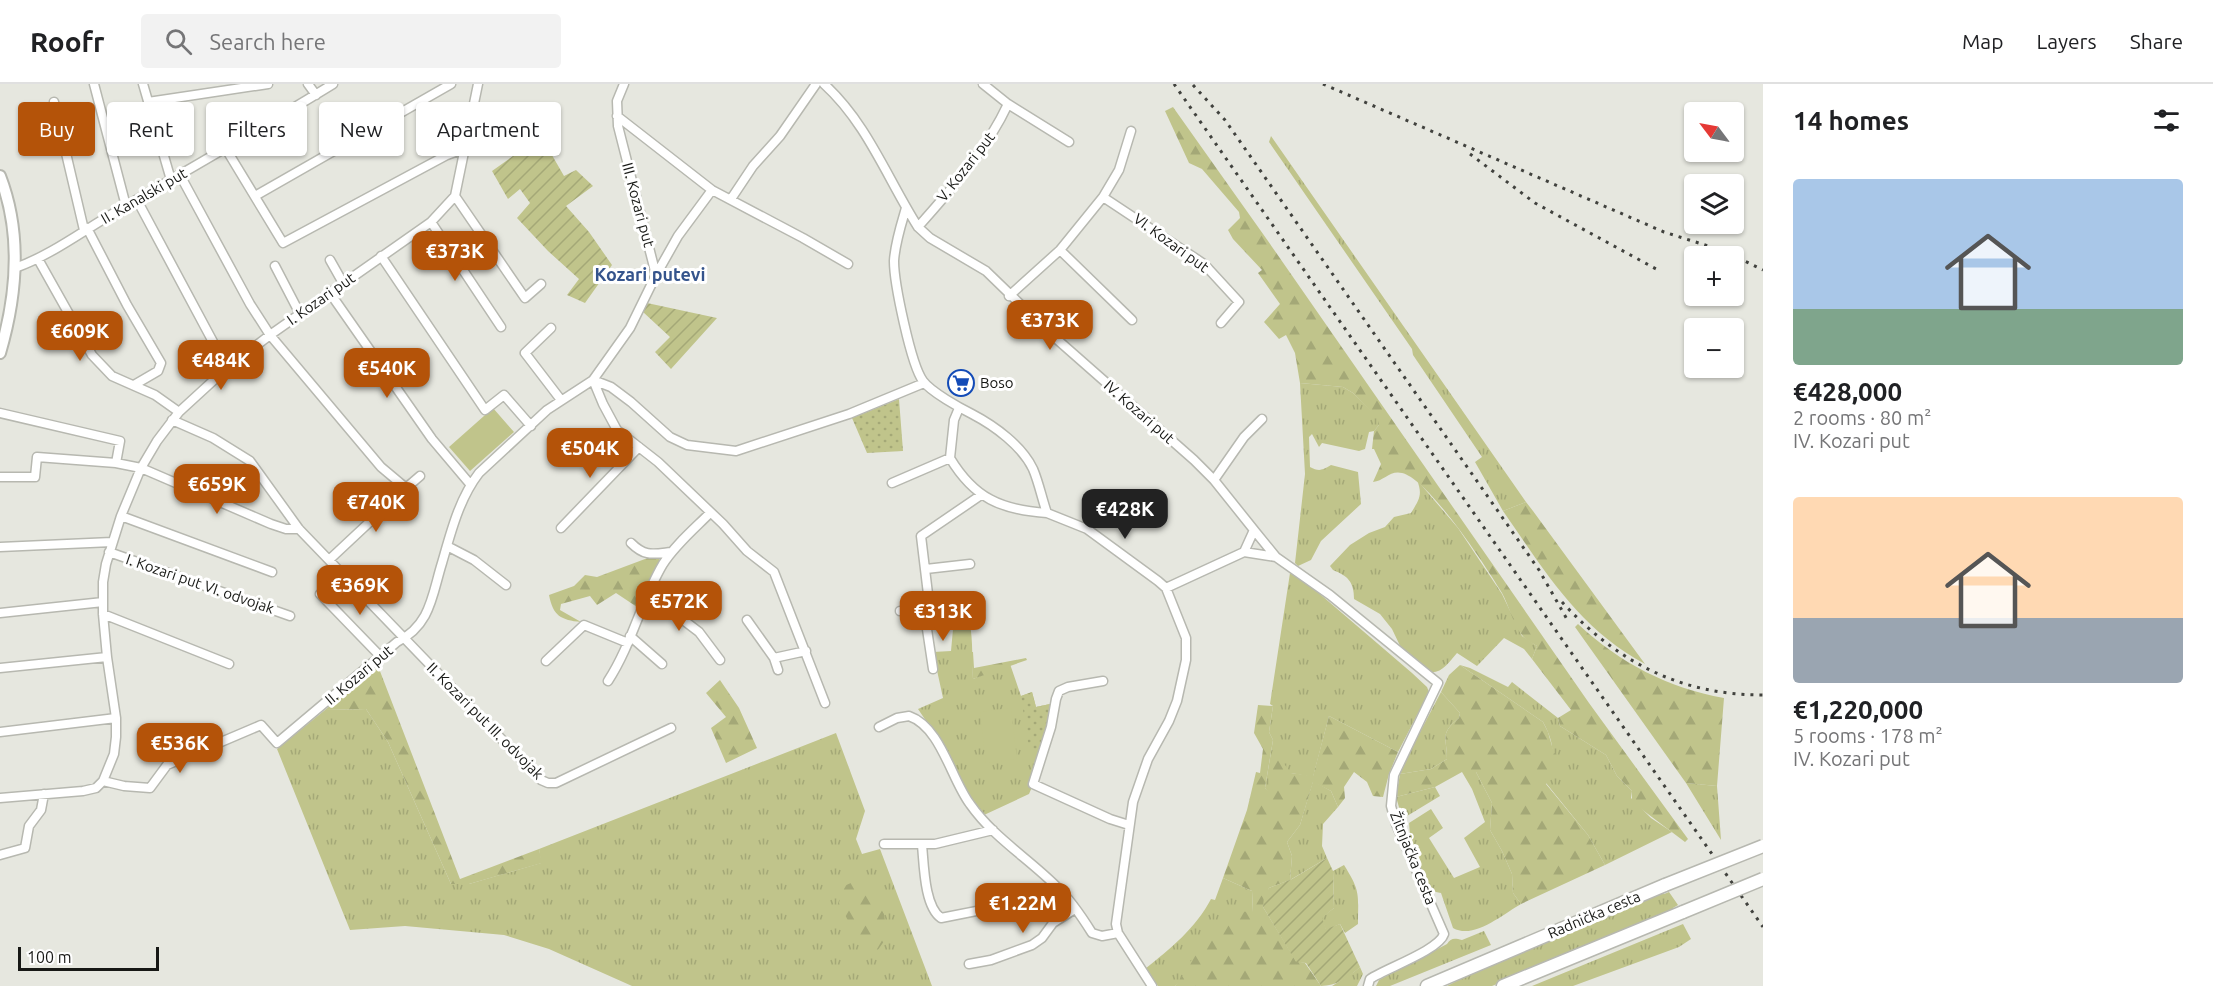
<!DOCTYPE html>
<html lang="en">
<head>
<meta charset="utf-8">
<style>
  :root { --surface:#fff; --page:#f2f2f2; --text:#202124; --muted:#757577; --line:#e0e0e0; --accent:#b45309 }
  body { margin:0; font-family:Ubuntu,sans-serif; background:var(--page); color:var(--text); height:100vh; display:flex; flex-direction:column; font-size:22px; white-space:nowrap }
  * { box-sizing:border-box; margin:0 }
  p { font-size:20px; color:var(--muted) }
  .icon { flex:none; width:33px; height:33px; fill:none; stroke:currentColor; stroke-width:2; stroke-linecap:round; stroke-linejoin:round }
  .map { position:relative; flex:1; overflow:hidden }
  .panel { display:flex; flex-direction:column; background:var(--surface); width:450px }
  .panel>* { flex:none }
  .top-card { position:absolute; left:18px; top:18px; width:570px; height:54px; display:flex; gap:12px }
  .needle { width:39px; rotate:302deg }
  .fabs { position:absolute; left:1684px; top:18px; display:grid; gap:12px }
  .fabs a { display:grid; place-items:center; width:60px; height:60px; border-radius:6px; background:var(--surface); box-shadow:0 2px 4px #0004; font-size:30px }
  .scale { position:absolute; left:18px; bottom:15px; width:141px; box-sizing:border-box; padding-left:6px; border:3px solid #171815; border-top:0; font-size:16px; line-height:21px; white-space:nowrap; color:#171815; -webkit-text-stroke:4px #fff; paint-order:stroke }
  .price { position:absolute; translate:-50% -51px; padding:0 14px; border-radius:12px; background:var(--accent); color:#fff; font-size:20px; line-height:39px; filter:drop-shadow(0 2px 3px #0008) }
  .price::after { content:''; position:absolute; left:50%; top:36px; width:18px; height:14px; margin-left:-9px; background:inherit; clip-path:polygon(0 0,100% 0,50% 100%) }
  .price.on { background:#222; color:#fff }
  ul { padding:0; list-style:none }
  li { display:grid; align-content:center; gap:12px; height:318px; padding:0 30px }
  li span { display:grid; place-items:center; height:186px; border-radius:6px; color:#555 }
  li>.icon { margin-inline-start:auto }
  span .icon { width:108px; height:108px; fill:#fffc; stroke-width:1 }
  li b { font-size:26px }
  h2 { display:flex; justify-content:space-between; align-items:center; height:72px; padding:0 30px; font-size:26px }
  .tag { padding:0 21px; border-radius:6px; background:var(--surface); box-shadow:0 2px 4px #0004; font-size:21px; line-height:54px }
  .tag.on { background:var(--accent); color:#fff }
  header { display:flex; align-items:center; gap:36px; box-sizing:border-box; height:84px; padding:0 30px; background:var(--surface); border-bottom:2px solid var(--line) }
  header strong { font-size:28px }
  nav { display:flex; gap:33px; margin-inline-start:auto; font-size:21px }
  .search { width:420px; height:54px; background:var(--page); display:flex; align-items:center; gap:15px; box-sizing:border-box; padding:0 21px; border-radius:6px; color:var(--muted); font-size:22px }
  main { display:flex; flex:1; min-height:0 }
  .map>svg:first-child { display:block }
  .grass { fill:url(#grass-tufts) }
  .forest { fill:url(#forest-firs) }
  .park { fill:url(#park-dots) }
  .garden { fill:url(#garden-furrows) }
  .pitch { fill:#c0c48b }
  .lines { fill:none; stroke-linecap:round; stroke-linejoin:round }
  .minor-casing { stroke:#b7b8b0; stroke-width:11 }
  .tertiary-casing { stroke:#b7b8b0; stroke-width:14 }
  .secondary-casing { stroke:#b7b8b0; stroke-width:15 }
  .minor { stroke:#fff; stroke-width:8 }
  .tertiary { stroke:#fff; stroke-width:10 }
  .secondary { stroke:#fff; stroke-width:12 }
  .rail { stroke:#41423e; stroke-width:3; stroke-dasharray:3 6; stroke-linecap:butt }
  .secondary-bridge-casing { stroke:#b7b8b0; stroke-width:15; stroke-linecap:butt }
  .secondary-bridge { stroke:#fff; stroke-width:12 }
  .labels { text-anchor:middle; stroke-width:6; stroke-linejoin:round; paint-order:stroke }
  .street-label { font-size:15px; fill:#171815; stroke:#fff }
  .poi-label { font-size:15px; fill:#171815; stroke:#fff; text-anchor:start }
  .quarter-label { font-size:18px; font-weight:bold; fill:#35548c; stroke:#fff }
</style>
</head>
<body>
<header>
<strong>Roofr</strong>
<div class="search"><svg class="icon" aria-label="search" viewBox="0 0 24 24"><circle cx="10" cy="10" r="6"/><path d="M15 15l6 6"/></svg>Search here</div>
<nav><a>Map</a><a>Layers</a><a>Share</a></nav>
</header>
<main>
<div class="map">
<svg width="1763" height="902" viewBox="0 0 1763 902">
  <defs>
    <pattern id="grass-tufts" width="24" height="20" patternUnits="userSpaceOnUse" patternTransform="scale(1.5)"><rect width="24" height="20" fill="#c0c48b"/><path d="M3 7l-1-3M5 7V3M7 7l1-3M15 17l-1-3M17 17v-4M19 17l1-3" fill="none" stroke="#a4a877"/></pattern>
    <pattern id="forest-firs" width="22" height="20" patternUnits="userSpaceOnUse" patternTransform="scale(1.5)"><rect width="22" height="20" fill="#c0c48b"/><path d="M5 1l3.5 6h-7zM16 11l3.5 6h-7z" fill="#a4a877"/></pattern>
    <pattern id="park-dots" width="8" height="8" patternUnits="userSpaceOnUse" patternTransform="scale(1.5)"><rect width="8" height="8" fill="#c0c48b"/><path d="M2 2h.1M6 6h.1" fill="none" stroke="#a4a877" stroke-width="1.8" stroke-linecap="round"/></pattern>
    <pattern id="garden-furrows" width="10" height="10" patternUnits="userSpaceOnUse" patternTransform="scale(1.5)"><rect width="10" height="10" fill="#c0c48b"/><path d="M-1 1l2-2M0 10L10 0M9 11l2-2" fill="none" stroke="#a4a877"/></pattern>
  </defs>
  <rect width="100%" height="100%" fill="#e6e7df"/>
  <path class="grass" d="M 1271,52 L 1526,418 L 1503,427 L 1475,378 L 1482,373 L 1413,271 L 1412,265 L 1269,58 Z
    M 1300,299 L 1343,303 L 1353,309 L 1379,334 L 1379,341 L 1374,347 L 1369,348 L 1365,365 L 1359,367 L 1322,359 L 1319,363 L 1312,350 L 1309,353 L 1310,383 C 1319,388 1323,386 1331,381 L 1358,388 L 1361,420 L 1321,457 L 1311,476 L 1298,482 L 1295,479 L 1305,390 Z
    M 1417,396 L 1458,444 L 1502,510 L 1522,552 L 1537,562 L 1532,575 L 1524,565 L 1504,554 L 1477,582 L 1457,569 C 1449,578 1442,590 1429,588 L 1403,568 L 1392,545 L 1380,530 L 1354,515 C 1354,498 1348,492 1333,486 L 1330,482 L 1350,461 L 1369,449 L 1385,443 L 1394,433 L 1411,429 C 1419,416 1423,411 1417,396 Z
    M 1290,489 L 1314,505 L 1412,589 L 1427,603 L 1429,608 L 1398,668 L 1329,632 L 1313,693 L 1291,689 L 1268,708 L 1265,704 L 1273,656 L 1269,648 L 1273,622 L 1270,620 Z
    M 954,534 L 970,540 C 973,558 972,576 973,595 L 1010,580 L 1021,612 L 1032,608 L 1036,623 L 1050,620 L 1049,635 L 1028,702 L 1032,703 L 1029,710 L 984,731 C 958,698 942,659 918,625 L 943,614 L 933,568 L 951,567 Z
    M 1460,581 L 1470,584 L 1508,603 L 1512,598 L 1558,634 L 1560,642 L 1606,671 L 1617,692 L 1632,707 L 1631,714 L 1651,734 L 1672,748 L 1605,781 L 1588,751 L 1546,699 C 1553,673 1557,664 1543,638 Z
    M 1441,608 L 1460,629 L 1459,634 C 1439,650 1447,654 1447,675 L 1431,685 L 1400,690 L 1407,673 Z
    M 366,625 L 388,658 L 451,800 L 469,800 L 541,779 L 539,765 L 836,649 L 865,727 L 856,755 L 862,770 L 880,765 L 932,902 L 632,902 L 549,865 L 504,851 L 405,842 L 350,846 L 277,665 L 325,626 Z
    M 1462,688 L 1476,688 L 1492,719 L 1490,746 L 1502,767 L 1512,790 L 1513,809 L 1521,820 C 1503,830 1474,856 1453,844 L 1441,809 L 1431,807 L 1411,762 L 1409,739 L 1431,725 L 1443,744 L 1429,754 L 1454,794 L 1480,783 L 1464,754 L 1485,738 L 1472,705 Z
    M 1313,697 L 1331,707 L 1338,723 L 1323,740 L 1322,762 L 1327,774 L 1290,796 L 1292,772 L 1287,758 L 1300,741 Z
    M 1686,699 L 1717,702 L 1721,756 Z
    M 1435,703 L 1440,712 L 1407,732 L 1401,730 L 1396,713 Z
    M 1344,781 C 1361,808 1358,810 1358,840 L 1345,849 L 1340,840 L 1326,846 L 1321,834 L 1334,824 L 1333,787 Z
    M 1223,794 L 1252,807 L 1253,828 L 1175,902 L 1158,902 L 1145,885 C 1170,865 1196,844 1211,815 L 1215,816 Z
    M 1662,808 L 1664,810 L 1669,808 L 1678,821 L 1673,824 L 1674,826 L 1492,902 L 1447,902 L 1490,880 Z
    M 1683,840 L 1691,855 L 1679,863 L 1573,902 L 1532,902 Z
    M 1484,847 L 1491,861 L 1390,902 L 1376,902 L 1379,896 L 1447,860 C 1451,854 1454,854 1462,856 Z
    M 1360,883 L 1363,890 L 1357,902 L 1332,902 L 1354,888 Z"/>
  <path class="forest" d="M 1173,23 L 1268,157 L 1589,619 L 1688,755 L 1685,758 L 1632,718 L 1632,707 L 1617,692 L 1606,671 L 1560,642 L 1558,634 L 1571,626 L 1532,575 L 1537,562 C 1532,559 1525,556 1522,551 C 1513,540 1509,522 1502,509 C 1487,484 1429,395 1402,389 C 1390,386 1384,397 1373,398 L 1381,380 L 1374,365 L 1372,365 L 1374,347 L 1379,341 L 1378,334 L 1353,309 L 1343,303 L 1300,299 L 1295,269 L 1286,251 L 1279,255 L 1264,238 L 1280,220 L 1258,189 L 1262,186 L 1233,155 L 1228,146 L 1240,134 L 1239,128 L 1202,85 L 1189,79 L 1165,27 Z
    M 1526,418 L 1533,427 L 1645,580 C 1579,545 1544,486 1503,427 Z
    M 653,472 L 660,473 L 659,480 L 637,523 L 616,509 L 597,521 L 590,512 L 561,520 L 560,526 L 581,538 C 561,536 553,532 549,511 L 574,502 L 585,491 L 597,493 Z
    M 1578,540 C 1620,579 1668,604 1724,614 L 1717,702 L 1686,699 L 1575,543 Z
    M 971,568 L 973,568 L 974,584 L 1026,574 L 1027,576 L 973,595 Z
    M 1460,581 L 1543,638 L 1548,648 L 1554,669 L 1564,676 L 1546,700 L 1588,751 L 1605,781 L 1521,820 L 1513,809 L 1512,790 L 1502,767 L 1490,746 L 1492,719 L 1476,688 L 1462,688 L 1435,703 L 1396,713 L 1400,690 L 1431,685 L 1447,675 C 1447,654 1439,650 1459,634 L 1460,629 L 1441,608 L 1449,591 Z
    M 378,582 L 460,795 L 539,765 L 542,779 L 469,800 L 451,800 L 388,658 L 366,625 L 325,626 Z
    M 720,596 L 739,624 L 757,664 L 726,679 L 711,644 L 726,633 L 706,609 Z
    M 1258,621 L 1273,622 L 1269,648 L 1273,656 L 1265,704 L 1268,707 L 1276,669 L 1291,689 L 1313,692 L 1329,632 L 1398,668 L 1389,690 L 1383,713 L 1373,712 L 1367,698 L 1354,688 L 1344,703 L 1345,714 L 1338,723 L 1331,707 L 1313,698 L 1300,741 L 1287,758 L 1292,772 L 1290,796 L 1269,804 L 1263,823 L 1296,877 L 1305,879 L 1321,902 L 1175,902 L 1182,893 L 1201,859 L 1232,827 L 1253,828 L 1252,807 L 1223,794 L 1247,726 L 1256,688 L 1260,689 L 1263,665 L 1254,649 Z
    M 853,798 L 870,802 L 884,830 L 887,853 L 875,870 L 862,864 L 839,819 L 842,803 Z"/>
  <path class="park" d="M 899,315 L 903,367 L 867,369 L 852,334 Z
    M 1032,608 L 1036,623 L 1050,620 L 1049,635 L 1039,667 L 1029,665 L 1021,612 Z"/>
  <path class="garden" d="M 541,52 L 564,92 L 576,86 L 593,102 L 566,122 L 589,148 L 612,181 L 585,219 L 567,211 L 579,195 L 548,167 L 517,134 L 530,119 L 520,105 L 508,115 L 492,87 Z
    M 647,219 L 717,234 L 671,285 L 655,268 L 670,253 L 643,228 Z
    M 1327,774 L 1333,787 L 1334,824 L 1322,834 L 1326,845 L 1340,840 L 1360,883 C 1349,893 1336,902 1321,902 L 1306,879 L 1296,878 L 1263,823 L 1264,812 L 1269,804 L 1292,795 Z"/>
  <path class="pitch" d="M 493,324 L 514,348 L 470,387 L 449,363 Z
    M 1011,624 L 1017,675 L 986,679 L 980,628 Z"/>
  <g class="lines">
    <defs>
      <path id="minor" d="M 94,0 L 126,122
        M 143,0 L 171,96
        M 308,0 L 316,11
        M 824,0 C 867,39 887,94 918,143 L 930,154 L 986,187 L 1052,251 L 1194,376 L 1214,396 L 1254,446 L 1244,468 L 1166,504
        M 983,0 L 1008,20 L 1069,58
        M 54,18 L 84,146
        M 148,18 L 268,0
        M 617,32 L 712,106 L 803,154 L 848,180
        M 226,65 L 283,159 L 447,71 L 466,64
        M 180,91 L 250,220 L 270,251 L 381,383 L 406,404 L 420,392
        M 255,112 L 451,0
        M 455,112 L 525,214 L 541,200
        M 1103,113 L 1204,180 L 1239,218 L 1221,239
        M 731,115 L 753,82 L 780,52 L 816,0
        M 137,116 L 227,284
        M 906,124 C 901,141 895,159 894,177 C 894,199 911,281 923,297 C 931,308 960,324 972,330 C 995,342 1022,362 1033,385 C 1039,399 1042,415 1047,429 L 1087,445 L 1158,497 L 1166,504 L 1186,554 L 1186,576 L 1177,617 L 1169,637 L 1148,675 L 1133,718 L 1116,840 L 1118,849 L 1152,902
        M 431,138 L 501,243
        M 918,143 C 952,104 986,67 1008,20
        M 87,144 L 127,221 L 161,279 L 158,287 L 134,301
        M 1060,166 L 1132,236
        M 381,172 L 485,326 L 504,311 L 531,342
        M 38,175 L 92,271 L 112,292 L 155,311 L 179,328
        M 330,176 L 343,199
        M 275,182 L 300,230
        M 15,184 C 52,171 85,145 119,126 C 191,84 263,43 333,0
        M 656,191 L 678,152 L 712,106
        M 330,209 L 432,355 L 470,400
        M 1009,212 L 1060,166 L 1103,113 L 1119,86 L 1131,47
        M 551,244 L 525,269 L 561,316
        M 593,296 L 603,320 L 617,346 L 658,378 L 723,440 L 747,467 L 774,488 L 825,619
        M 593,296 L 611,303 L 631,318 L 670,353 L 687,361 L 736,367 L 849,330 L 924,299
        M 959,324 L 954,336 L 950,374 C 974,414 1001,426 1047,429
        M 0,329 L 120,357 L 116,379
        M 172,336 L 213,354 L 250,377 L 299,445 L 541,696 L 548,699 L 556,699 L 671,644
        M 0,393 L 35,393 L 37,373 L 116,379 L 141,384 L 271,440 L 286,445 L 299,445
        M 1214,396 L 1244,353 L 1262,335
        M 892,399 L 950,374
        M 121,432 L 272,488
        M 561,444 L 639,363
        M 631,459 C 645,473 653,470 671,468
        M 447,462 L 474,476 L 506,501
        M 0,463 L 112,458
        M 109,468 L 290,532
        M 1244,468 L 1276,473 L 1254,446
        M 1276,473 L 1330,511 L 1438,599 L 1394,691 L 1391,722 L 1396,740 L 1444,850 C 1439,866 1387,884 1370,895 L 1368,902
        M 329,476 L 406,404
        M 926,485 L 970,480
        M 320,510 L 380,572
        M 649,510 L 699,548 L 720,576
        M 900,527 L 928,527 L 928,510 L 921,452 L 981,411
        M 928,527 L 925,532 L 933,585
        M 0,529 L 103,518
        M 103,530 L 229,580
        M 747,536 L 774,574 L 778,586
        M 630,552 L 662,580
        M 774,574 L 806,567
        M 546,577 L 584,541 L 628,559
        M 0,584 L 107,573
        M 608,597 C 632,560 641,517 663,480 C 675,461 694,445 710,429
        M 1103,597 L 1068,603 L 1059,607 L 1056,615 L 1051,643 L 1033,700 L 1110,735 L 1129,741
        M 879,643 L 897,634 L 909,632 C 941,643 951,695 970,720 C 993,753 1028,774 1056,802 C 1070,815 1082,833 1092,849 L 1102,852 L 1118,849
        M 0,648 L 116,634
        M 103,697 L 124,702 L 150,704 L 167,681 L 261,641 L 277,659 L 397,558 C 431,541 432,511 442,479 C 451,448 459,415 479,389 L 547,326 L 593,296 L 630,244 L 656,191 L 618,42 L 617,17 L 624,0
        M 0,714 L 83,707 L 96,704 L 103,697 L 114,670 L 116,653 L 116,634 L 107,573 L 103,530 L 103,498 L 106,480 L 121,432 L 141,384 L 157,357 L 179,328 L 227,284 L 270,251 L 431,138 L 455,112 L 478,0
        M 884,760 L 935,760 L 993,746
        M 922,761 C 924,780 924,822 941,834 L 1032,816 L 1062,808
        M 0,771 L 25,764 L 29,742 L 41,726 L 44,710
        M 969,880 L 991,876 L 1032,861 L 1042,854 L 1053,839 L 1075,825"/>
      <path id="tertiary" d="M 0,92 C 22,149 17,211 0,269"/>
      <path id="secondary" d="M 1427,902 L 1665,801
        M 1503,902 L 1683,828"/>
    </defs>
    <use href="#minor" class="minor-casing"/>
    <use href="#tertiary" class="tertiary-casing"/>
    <use href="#secondary" class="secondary-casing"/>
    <use href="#minor" class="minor"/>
    <use href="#tertiary" class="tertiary"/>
    <use href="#secondary" class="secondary"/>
    <path class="rail" d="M 1174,0 L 1763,843
      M 1323,0 L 1664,148 L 1724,167 L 1763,186
      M 1193,1 L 1225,36 L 1539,486 L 1568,537
      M 1470,70 L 1535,119 L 1658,186
      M 1562,518 C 1617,578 1680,611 1763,611"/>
    <defs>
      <path id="secondary-bridge" d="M 1665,801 L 1763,762
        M 1683,828 L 1763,795"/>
    </defs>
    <use href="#secondary-bridge" class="secondary-bridge-casing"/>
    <use href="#secondary-bridge" class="secondary-bridge"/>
  </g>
  <defs>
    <symbol id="supermarket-ring" viewBox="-11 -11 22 22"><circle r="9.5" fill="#fff" stroke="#134bb7" stroke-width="1.5"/><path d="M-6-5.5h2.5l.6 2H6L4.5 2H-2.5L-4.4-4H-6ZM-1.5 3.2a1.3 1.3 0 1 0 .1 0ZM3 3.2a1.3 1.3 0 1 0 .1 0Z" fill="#134bb7"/></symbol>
  </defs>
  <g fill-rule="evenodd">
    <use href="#supermarket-ring" x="946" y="284" width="30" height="30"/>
  </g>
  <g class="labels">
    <g class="street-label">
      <text transform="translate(966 83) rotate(-52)" y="5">V. Kozari put</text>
      <text transform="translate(144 112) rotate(-30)" y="5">II. Kanalski put</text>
      <text transform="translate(638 121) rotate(75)" y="5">III. Kozari put</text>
      <text transform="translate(1171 159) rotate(36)" y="5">VI. Kozari put</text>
      <text transform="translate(321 215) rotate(-35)" y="5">I. Kozari put</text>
      <text transform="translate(1139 328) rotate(41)" y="5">IV. Kozari put</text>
      <text transform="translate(200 500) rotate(19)" y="5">I. Kozari put VI. odvojak</text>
      <text transform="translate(359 591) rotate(-40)" y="5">II. Kozari put</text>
      <text transform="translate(485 637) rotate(45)" y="5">II. Kozari put III. odvojak</text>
      <text transform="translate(1413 774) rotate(68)" y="5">Žitnjačka cesta</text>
      <text transform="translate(1594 831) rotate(-23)" y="5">Radnička cesta</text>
    </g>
    <g class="poi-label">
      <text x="980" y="304">Boso</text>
    </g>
    <g class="quarter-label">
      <text x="650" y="197">Kozari putevi</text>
    </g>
  </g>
</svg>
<div class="fabs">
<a><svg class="needle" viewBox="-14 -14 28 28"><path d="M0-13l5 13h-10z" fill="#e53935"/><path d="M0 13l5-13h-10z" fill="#757577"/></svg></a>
<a><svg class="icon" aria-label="layers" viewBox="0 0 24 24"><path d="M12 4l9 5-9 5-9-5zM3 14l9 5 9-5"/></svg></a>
<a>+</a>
<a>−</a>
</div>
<div class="scale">100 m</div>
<b class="price" style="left:455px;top:198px">€373K</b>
<b class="price" style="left:1050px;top:267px">€373K</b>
<b class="price" style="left:80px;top:278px">€609K</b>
<b class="price" style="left:221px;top:307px">€484K</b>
<b class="price" style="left:387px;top:315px">€540K</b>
<b class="price" style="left:590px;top:395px">€504K</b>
<b class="price" style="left:217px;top:431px">€659K</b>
<b class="price" style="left:376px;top:449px">€740K</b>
<b class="price on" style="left:1125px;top:456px">€428K</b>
<b class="price" style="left:360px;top:532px">€369K</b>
<b class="price" style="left:679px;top:548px">€572K</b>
<b class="price" style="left:943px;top:558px">€313K</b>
<b class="price" style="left:180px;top:690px">€536K</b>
<b class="price" style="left:1023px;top:850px">€1.22M</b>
<div class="top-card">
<a class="tag on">Buy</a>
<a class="tag">Rent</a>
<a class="tag">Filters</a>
<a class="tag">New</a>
<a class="tag">Apartment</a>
</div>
</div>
<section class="panel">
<h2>14 homes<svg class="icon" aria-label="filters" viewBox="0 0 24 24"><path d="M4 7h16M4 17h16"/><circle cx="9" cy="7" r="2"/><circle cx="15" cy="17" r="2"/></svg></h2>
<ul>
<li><span style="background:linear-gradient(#a9c7e8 70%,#7fa58c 0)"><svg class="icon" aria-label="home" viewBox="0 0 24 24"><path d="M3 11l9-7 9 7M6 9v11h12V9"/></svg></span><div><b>€428,000</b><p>2 rooms · 80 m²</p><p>IV. Kozari put</p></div></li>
<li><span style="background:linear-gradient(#ffd9b3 65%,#9aa5b1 0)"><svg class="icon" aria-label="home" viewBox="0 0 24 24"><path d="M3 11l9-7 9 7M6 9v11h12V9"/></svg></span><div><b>€1,220,000</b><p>5 rooms · 178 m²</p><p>IV. Kozari put</p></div></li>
</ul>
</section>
</main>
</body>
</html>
